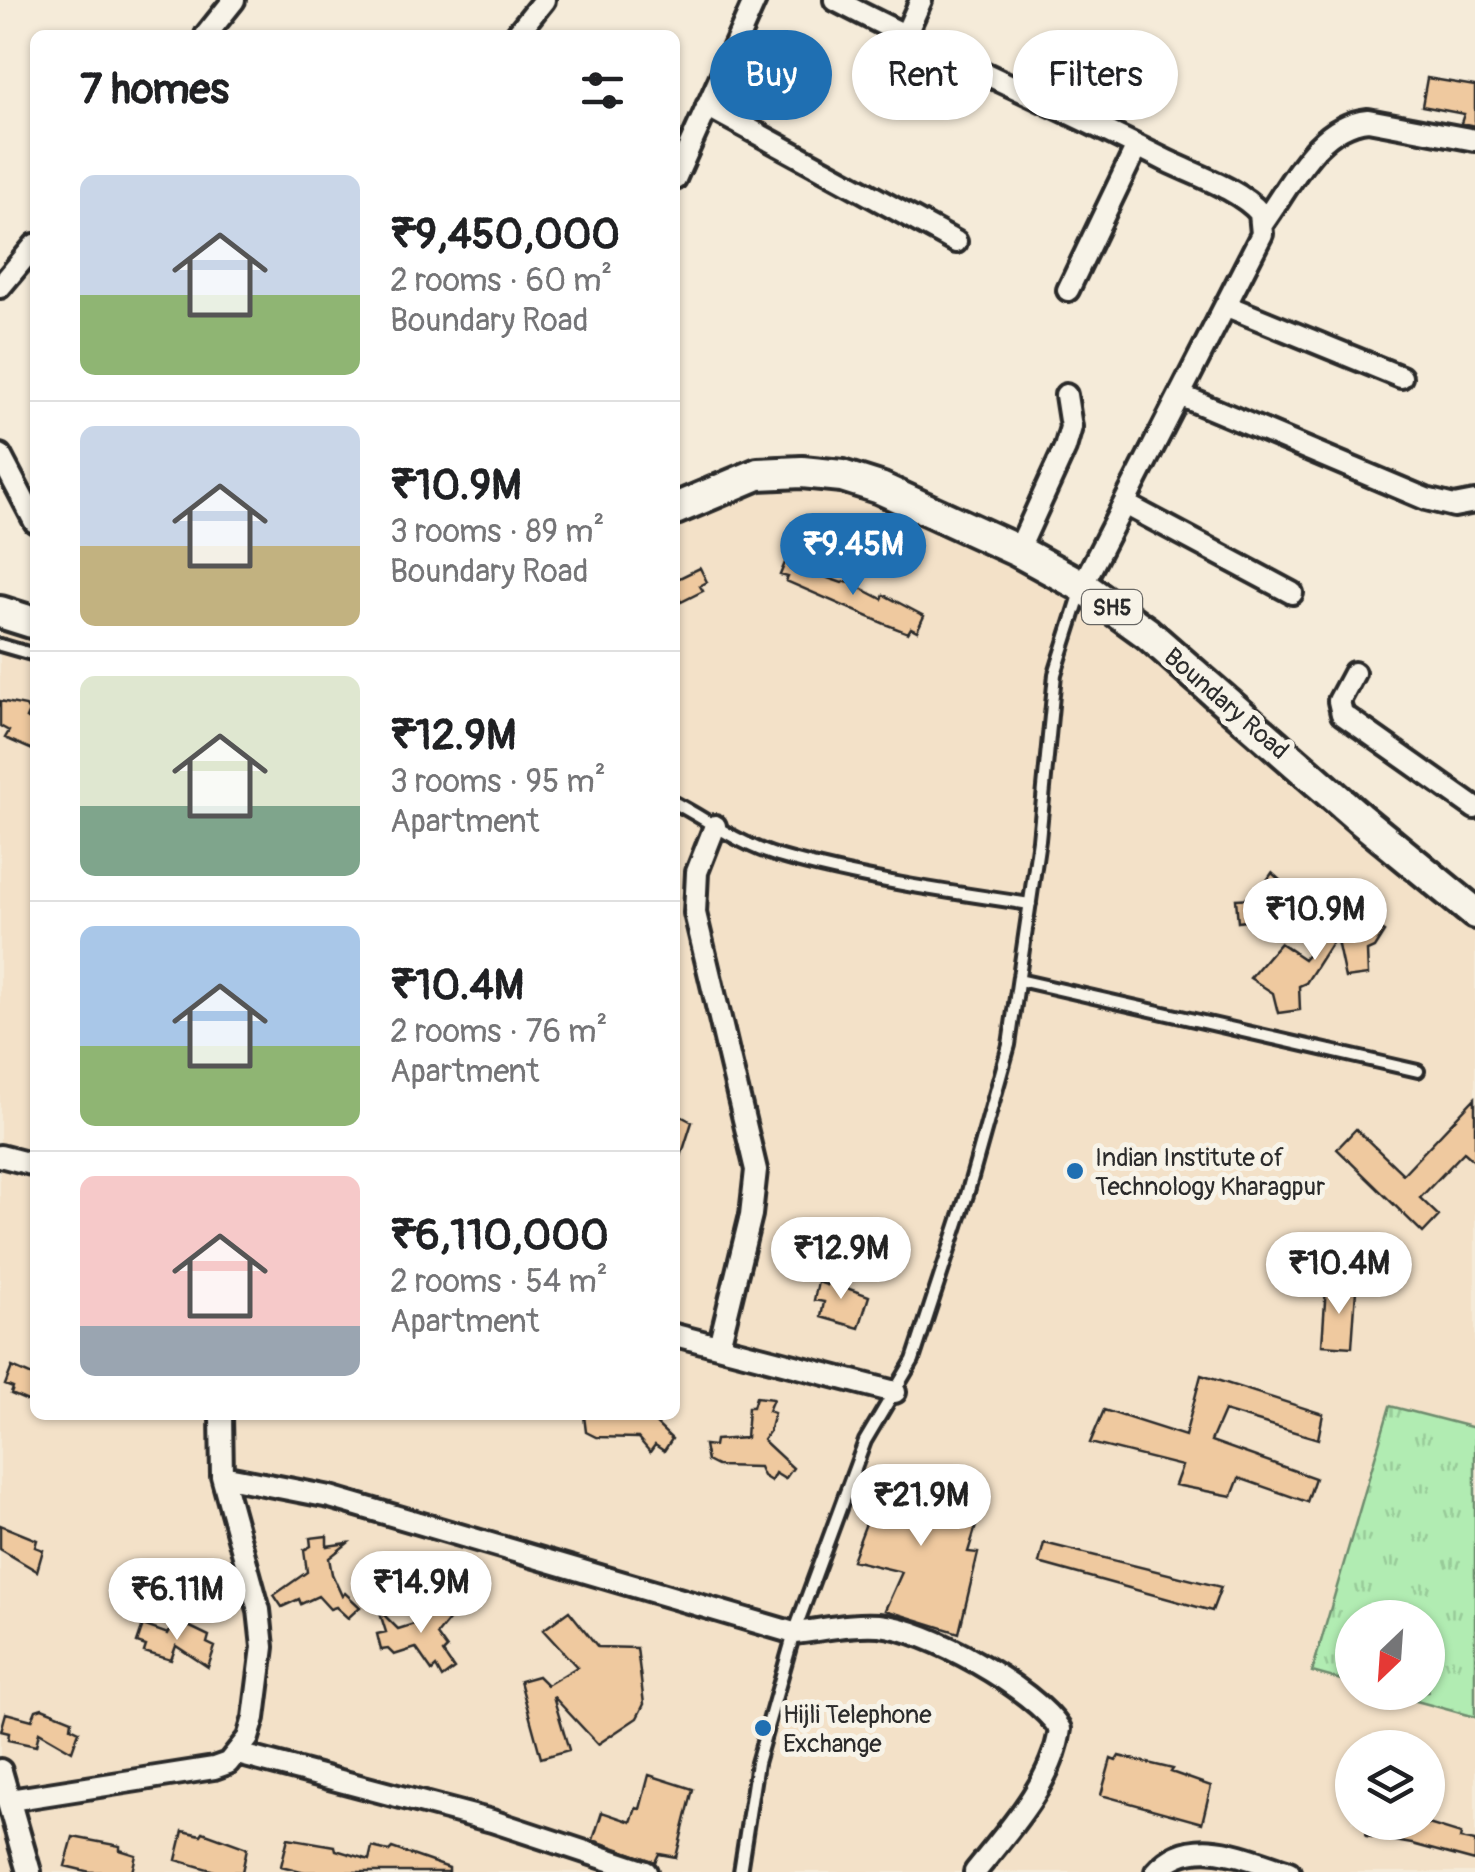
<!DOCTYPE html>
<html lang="en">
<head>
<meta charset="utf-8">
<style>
  :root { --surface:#fff; --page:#f2f2f2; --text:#202124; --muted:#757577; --line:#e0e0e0; --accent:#1f6fb2 }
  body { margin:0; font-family:Pangolin,sans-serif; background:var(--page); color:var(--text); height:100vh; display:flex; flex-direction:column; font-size:38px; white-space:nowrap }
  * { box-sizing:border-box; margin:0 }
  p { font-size:32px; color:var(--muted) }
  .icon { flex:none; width:55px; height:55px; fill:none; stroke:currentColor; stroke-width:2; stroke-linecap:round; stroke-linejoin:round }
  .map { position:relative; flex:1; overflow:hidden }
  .sheet { position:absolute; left:30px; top:30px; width:650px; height:1390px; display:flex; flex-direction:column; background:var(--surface); border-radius:15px; box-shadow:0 2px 8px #0004 }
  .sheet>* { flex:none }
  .hud { position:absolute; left:710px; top:30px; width:615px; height:90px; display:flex; gap:20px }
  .needle { width:65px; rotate:205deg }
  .fabs { position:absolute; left:1335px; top:1600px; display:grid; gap:20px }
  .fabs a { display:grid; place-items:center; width:110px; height:110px; border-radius:50%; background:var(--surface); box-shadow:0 2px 8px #0004; font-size:50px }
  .price { position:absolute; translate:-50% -85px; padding:0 22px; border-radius:35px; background:#fff; color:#222; font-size:32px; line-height:65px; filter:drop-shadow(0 2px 5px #0008) }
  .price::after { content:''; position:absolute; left:50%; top:60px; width:30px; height:22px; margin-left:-15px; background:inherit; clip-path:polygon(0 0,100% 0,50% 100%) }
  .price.active { background:var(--accent); color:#fff }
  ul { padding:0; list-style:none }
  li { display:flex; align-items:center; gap:30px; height:250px; padding:0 50px }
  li+li { border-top:2px solid var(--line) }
  li span { display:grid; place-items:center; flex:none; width:280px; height:200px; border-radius:15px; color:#555 }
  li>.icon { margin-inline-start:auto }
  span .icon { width:120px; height:120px; fill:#fffc; stroke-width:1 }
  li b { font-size:42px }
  h2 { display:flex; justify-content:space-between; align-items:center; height:120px; padding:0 50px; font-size:42px }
  .chip { padding:0 35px; border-radius:45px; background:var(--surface); box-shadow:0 2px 8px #0004; font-size:35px; line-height:90px }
  .chip.active { background:var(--accent); color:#fff }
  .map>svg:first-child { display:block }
  .built { fill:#f3e1c8; fill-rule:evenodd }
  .grass { fill:url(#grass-tufts); stroke:#6e8c6e; stroke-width:2.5 }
  .building { fill:#efc99f; stroke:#2b2b2b; stroke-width:2.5 }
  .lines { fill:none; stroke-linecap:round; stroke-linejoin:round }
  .service-casing { stroke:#2b2b2b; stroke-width:18 }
  .minor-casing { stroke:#2b2b2b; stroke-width:28 }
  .tertiary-casing { stroke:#2b2b2b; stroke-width:30 }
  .primary-casing { stroke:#2b2b2b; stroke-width:38 }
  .service { stroke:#f7f3e8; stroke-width:10 }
  .minor { stroke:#f7f3e8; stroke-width:20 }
  .tertiary { stroke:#f7f3e8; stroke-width:22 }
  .primary { stroke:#f7f3e8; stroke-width:30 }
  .poi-dot { fill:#1f6fb2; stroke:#f7f3e8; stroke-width:4 }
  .labels { text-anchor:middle; stroke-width:10; stroke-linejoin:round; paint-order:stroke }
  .shield { fill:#f7f3e8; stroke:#686764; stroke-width:2.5 }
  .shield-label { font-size:22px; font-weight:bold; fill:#2b2b2b }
  .street-label { font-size:25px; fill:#2b2b2b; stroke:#f7f3e8 }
  .poi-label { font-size:25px; fill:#2b2b2b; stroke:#f7f3e8; text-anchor:start }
</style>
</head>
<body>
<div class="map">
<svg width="1475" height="1872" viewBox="0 0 1475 1872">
  <defs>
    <pattern id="grass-tufts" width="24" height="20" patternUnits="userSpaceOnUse" patternTransform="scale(2.5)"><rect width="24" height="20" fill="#b1ecb2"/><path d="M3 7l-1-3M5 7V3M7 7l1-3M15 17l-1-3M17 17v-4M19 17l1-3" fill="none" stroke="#98cb99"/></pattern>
  </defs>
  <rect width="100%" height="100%" fill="#f5ebd9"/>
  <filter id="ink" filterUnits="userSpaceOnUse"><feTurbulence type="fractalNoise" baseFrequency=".01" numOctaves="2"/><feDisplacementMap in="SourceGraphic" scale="20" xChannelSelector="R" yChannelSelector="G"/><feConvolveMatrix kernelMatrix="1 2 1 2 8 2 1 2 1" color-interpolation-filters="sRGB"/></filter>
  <g filter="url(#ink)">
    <path class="built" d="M 766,485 L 835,487 L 862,497 L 1024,573 L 1088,613 L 1155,663 L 1475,927 L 1475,1872 L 0,1872 L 0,627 L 35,639 L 35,1415 L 675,1415 L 675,520 ZM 1352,1618 L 1428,1618 L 1428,1692 L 1352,1692 ZM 1352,1748 L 1428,1748 L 1428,1822 L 1352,1822 Z"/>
    <path class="grass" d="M 1390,1406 L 1475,1428 L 1475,1717 L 1387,1693 L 1428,1692 L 1428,1618 L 1352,1618 L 1352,1683 L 1312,1672 Z"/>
    <path class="building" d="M 1427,78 L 1475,86 L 1475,126 L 1461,123 L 1464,114 L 1422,106 Z
      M 787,558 L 828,578 L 842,583 L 847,581 L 882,599 L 884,595 L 924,616 L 917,631 L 911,628 L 908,633 L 885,624 L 786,581 L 788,577 L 780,575 Z
      M 700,568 L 707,582 L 700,586 L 703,591 L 681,602 L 675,590 L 675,580 Z
      M 0,701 L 26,706 L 29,711 L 26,718 L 35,722 L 35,751 L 5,738 L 9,731 L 0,726 Z
      M 1272,873 L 1291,890 L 1278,906 L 1296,922 L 1282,939 L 1258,919 L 1238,922 L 1236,899 L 1255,898 Z
      M 1332,918 L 1352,934 L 1364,918 L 1384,932 L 1374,948 L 1367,951 L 1368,975 L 1345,978 L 1336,936 L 1306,983 L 1299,986 L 1300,1010 L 1278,1013 L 1273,993 L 1250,978 L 1280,943 L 1304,959 L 1334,924 Z
      M 1475,1098 L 1475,1162 L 1464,1152 L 1420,1198 L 1439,1216 L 1423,1233 L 1337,1149 L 1356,1129 L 1403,1174 Z
      M 675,1113 L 692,1122 L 678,1166 L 675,1166 Z
      M 829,1275 L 844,1279 L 841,1286 L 869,1296 L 859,1328 L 821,1317 L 824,1302 L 814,1300 L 818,1282 L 827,1285 Z
      M 1326,1287 L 1356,1290 L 1352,1347 L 1322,1345 Z
      M 12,1367 L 35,1377 L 35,1404 L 11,1394 L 13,1388 L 5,1385 Z
      M 1201,1375 L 1323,1414 L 1318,1439 L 1224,1411 L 1211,1441 L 1315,1478 L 1307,1502 L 1239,1478 L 1232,1496 L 1175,1485 L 1182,1466 L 1090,1443 L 1104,1410 L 1185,1436 Z
      M 756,1397 L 773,1399 L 768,1411 L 774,1413 L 769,1432 L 763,1440 L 793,1468 L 785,1479 L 775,1473 L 771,1481 L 763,1476 L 759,1467 L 717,1466 L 707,1461 L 704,1445 L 714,1446 L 715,1440 L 746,1438 L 748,1407 L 753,1407 Z
      M 594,1415 L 647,1415 L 672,1439 L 664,1451 L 655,1445 L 650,1452 L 638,1438 L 596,1437 L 586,1432 L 584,1416 Z
      M 907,1467 L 938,1476 L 935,1486 L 962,1497 L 956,1521 L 976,1526 L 968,1552 L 978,1553 L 959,1633 L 885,1610 L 902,1572 L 852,1560 L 881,1484 L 897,1488 Z
      M 0,1525 L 37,1540 L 35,1547 L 43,1550 L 37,1571 L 0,1549 Z
      M 327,1536 L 327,1546 L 348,1543 L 329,1558 L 332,1574 L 342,1596 L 345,1593 L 360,1607 L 348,1618 L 336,1607 L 330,1609 L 318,1596 L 301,1604 L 299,1599 L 282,1607 L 274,1595 L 307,1572 L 304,1550 L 311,1546 L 310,1538 Z
      M 1044,1543 L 1221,1587 L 1212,1611 L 1039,1563 Z
      M 442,1591 L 454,1602 L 446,1614 L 449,1620 L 437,1635 L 447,1649 L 443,1653 L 454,1669 L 442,1678 L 436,1667 L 432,1671 L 416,1648 L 394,1655 L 388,1649 L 381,1650 L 377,1634 L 386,1632 L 379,1610 L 398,1629 L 414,1624 L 434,1610 L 431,1608 Z
      M 569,1611 L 598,1647 L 637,1648 L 644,1704 L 637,1718 L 598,1744 L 553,1696 L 569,1750 L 541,1758 L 520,1681 L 538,1676 L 547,1685 L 577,1667 L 543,1630 Z
      M 180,1622 L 209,1636 L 207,1643 L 215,1647 L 208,1667 L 176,1646 L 171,1660 L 144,1652 L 146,1646 L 137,1643 L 143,1625 L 168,1634 L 173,1624 Z
      M 42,1708 L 72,1720 L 71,1727 L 79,1731 L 72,1751 L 39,1732 L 36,1746 L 8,1740 L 9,1733 L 1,1731 L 6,1713 L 32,1720 L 36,1710 Z
      M 1119,1756 L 1173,1769 L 1171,1772 L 1211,1786 L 1202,1823 L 1101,1795 L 1111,1759 L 1116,1761 Z
      M 649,1775 L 693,1789 L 676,1857 L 659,1854 L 655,1862 L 593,1840 L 602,1812 L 631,1822 L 636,1808 L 640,1809 Z
      M 1368,1822 L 1422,1822 L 1461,1834 L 1460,1839 L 1475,1842 L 1475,1861 L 1412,1844 L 1366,1836 Z
      M 183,1831 L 201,1835 L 203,1832 L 247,1848 L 242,1872 L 218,1872 L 176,1860 Z
      M 73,1837 L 120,1846 L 120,1850 L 136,1855 L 132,1872 L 90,1872 L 65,1866 Z
      M 288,1838 L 335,1846 L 336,1850 L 369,1860 L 372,1847 L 389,1851 L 392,1848 L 449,1868 L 449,1872 L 305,1872 L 281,1866 Z"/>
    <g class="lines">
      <defs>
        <path id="service" d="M 0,645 L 35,655
          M 675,803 C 709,821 741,845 778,856 C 858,879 948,892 1030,904
          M 1019,980 L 1418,1071
          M 740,1872 L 757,1763 L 794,1633 L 865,1441 L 913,1360 L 967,1195 L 1009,1045 L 1039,840 L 1055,674 L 1081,592"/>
        <path id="minor" d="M 835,0 C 944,57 1057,105 1167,161 C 1196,175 1239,189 1260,213 L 1262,234 L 1082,586
          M 206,35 L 234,0
          M 516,35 L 544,0
          M 905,36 L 921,0
          M 707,106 L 956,242
          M 675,179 L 755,0
          M 1263,223 C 1291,185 1317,125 1368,120 L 1475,140
          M 0,287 L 35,245
          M 1068,290 L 1137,146
          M 1227,306 L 1401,377
          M 1182,396 L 1426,499 L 1454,506 L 1475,502
          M 0,455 L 35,522
          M 1125,504 L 1292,593
          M 1018,551 L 1065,448 L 1071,427 L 1066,395
          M 1354,673 L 1339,701 L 1342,714 L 1475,808
          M 715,826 L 697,872 L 695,913 L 756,1170 L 751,1215 L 719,1346
          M 0,1156 L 35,1165
          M 675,1335 L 895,1392
          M 222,1476 L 330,1497 L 794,1633 C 822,1630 850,1623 879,1625 C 928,1629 1033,1688 1060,1729 C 1053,1782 1008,1831 975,1872
          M 238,1754 L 492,1821 L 646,1872
          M 10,1800 L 214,1768 L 228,1763 L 248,1738 L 254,1718 L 263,1647 L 259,1610 L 222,1476 L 221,1415
          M 1156,1872 C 1192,1831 1245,1858 1289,1872"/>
        <path id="tertiary" d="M 0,1771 L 29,1872"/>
        <path id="primary" d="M 675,509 L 758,474 L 802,472 L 842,476 L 880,488 L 1018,551 L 1082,586 L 1147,633 L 1359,818 L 1475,913
          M 0,612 L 35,623"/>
      </defs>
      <use href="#service" class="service-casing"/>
      <use href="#minor" class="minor-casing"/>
      <use href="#tertiary" class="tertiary-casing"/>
      <use href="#primary" class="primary-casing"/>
      <use href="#service" class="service"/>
      <use href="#minor" class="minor"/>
      <use href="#tertiary" class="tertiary"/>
      <use href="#primary" class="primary"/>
    </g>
  </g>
  <g class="poi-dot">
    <circle cx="1075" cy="1171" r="10"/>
    <circle cx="763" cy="1728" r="10"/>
  </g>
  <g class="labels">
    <rect class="shield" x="1082" y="590" width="60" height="34" rx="8"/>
    <g class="shield-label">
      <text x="1112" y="615">SH5</text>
    </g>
    <g class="street-label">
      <text transform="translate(1227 703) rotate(41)" y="9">Boundary Road</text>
    </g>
    <g class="poi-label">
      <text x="1095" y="1166">Indian Institute of<tspan x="1095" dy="29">Technology Kharagpur</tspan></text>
      <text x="783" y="1723">Hijli Telephone<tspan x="783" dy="29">Exchange</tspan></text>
    </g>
  </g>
</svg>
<div class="fabs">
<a><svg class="needle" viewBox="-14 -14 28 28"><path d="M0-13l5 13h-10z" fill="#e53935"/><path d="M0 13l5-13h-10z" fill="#757577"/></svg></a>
<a><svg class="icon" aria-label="layers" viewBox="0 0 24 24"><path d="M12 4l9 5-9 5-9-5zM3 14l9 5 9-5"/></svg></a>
</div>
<b class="price active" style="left:853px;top:598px">₹9.45M</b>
<b class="price" style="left:1315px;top:963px">₹10.9M</b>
<b class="price" style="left:841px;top:1302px">₹12.9M</b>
<b class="price" style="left:1339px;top:1317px">₹10.4M</b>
<b class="price" style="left:921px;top:1549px">₹21.9M</b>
<b class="price" style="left:421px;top:1636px">₹14.9M</b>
<b class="price" style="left:177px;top:1643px">₹6.11M</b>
<div class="hud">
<a class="chip active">Buy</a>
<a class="chip">Rent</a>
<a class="chip">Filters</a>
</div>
<section class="sheet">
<h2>7 homes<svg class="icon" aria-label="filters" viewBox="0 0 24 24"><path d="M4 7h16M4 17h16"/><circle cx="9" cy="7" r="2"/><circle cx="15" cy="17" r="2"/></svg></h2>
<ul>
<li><span style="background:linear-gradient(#c9d6e8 60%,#8fb573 0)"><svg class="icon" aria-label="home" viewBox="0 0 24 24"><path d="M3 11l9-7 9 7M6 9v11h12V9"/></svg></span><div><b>₹9,450,000</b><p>2 rooms · 60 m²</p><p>Boundary Road</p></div></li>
<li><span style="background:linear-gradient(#c9d6e8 60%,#c2b280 0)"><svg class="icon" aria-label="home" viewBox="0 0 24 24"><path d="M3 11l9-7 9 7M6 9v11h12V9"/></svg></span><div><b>₹10.9M</b><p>3 rooms · 89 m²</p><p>Boundary Road</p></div></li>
<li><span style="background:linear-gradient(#dfe7d0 65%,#7fa58c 0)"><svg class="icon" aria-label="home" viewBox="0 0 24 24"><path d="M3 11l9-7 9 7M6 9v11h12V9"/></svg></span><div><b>₹12.9M</b><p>3 rooms · 95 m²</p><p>Apartment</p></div></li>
<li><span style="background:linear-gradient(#a9c7e8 60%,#8fb573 0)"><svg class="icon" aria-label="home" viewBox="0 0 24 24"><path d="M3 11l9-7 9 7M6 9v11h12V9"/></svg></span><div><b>₹10.4M</b><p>2 rooms · 76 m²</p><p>Apartment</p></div></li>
<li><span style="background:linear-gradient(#f6c9c9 75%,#9aa5b1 0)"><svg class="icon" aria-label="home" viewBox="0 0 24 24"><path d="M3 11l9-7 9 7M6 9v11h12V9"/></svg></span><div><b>₹6,110,000</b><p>2 rooms · 54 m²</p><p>Apartment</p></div></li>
</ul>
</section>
</div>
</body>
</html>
